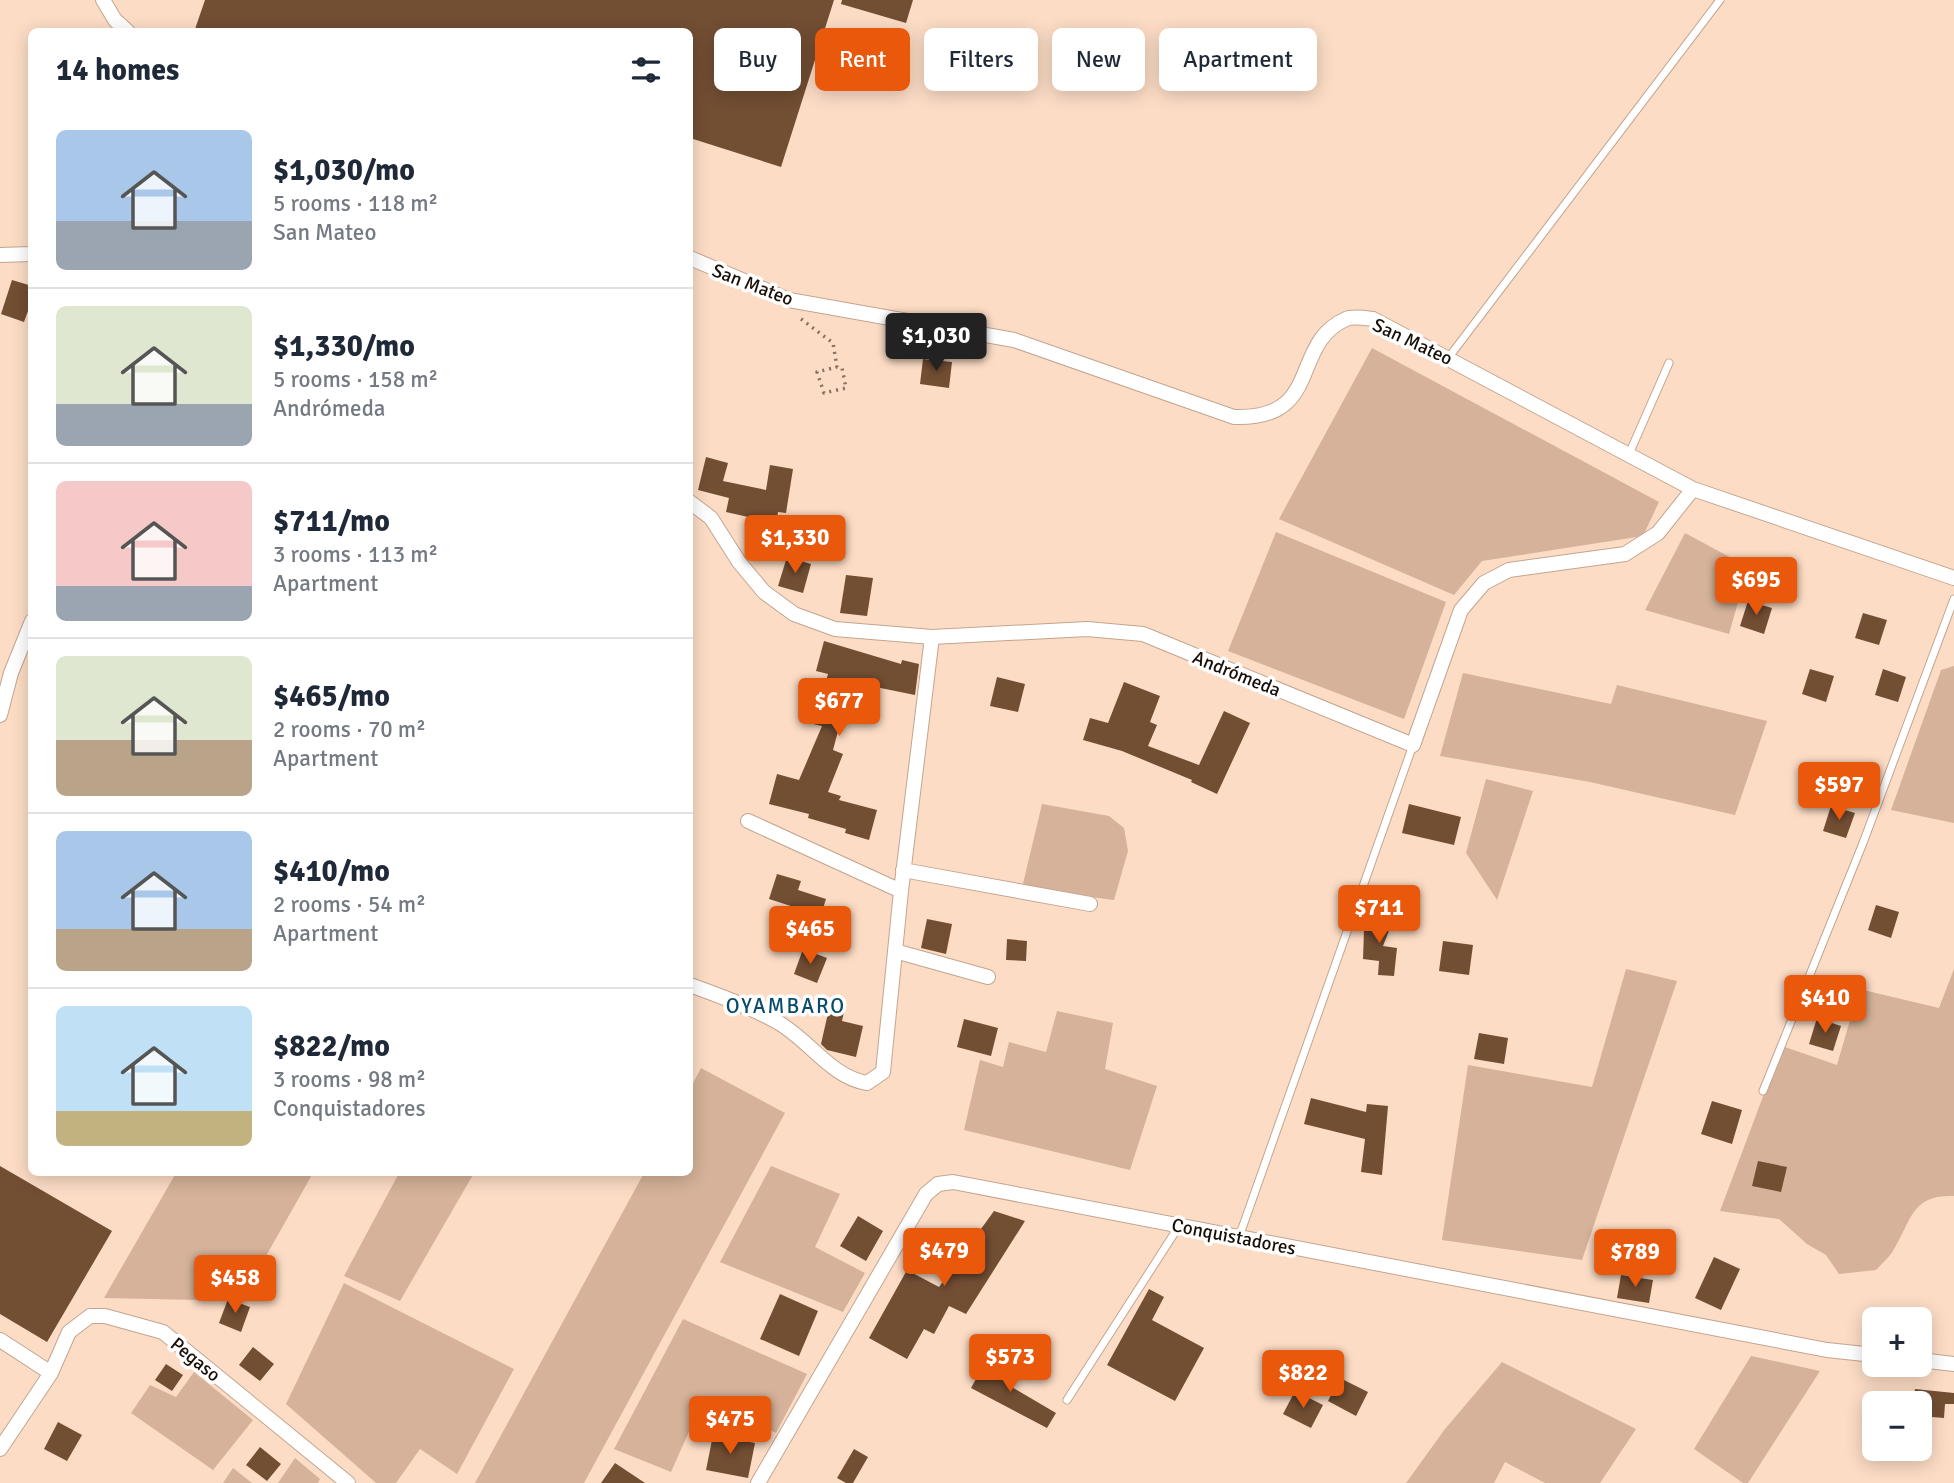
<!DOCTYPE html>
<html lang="en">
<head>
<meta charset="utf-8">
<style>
  :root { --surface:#fff; --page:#f6f6f7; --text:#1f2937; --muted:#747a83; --line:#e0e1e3; --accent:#ea580c }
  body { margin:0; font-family:Signika,sans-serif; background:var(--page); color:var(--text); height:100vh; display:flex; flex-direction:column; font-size:26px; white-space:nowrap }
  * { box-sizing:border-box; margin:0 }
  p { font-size:23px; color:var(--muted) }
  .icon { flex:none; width:38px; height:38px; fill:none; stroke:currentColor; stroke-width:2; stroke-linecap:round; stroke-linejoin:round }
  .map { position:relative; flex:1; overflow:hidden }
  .panel { position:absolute; left:28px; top:28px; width:665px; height:1148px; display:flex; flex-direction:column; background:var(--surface); border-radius:10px; box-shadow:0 4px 18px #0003 }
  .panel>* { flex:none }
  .top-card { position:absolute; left:714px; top:28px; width:665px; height:63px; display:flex; gap:14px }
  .controls { position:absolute; left:1862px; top:1307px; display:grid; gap:14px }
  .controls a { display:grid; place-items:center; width:70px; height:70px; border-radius:10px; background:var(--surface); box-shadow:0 4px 18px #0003; font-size:35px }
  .price { position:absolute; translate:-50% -60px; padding:0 16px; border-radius:7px; background:var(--accent); color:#fff; font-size:23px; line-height:46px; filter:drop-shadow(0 2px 4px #0008) }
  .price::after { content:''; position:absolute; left:50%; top:42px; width:21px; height:16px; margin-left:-10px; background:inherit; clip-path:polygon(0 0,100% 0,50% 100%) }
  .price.selected { background:#222; color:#fff }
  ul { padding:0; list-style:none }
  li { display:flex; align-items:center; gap:21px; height:175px; padding:0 28px }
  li+li { border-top:2px solid var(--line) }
  li span { display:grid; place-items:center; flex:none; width:196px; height:140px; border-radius:10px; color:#555 }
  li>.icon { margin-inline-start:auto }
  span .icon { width:84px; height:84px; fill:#fffc; stroke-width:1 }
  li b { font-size:30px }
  h2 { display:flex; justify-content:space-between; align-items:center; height:84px; padding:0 28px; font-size:30px }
  .pill { padding:0 24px; border-radius:10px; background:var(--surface); box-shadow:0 4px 18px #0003; font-size:24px; line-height:63px }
  .pill.selected { background:var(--accent); color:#fff }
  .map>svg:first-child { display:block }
  .green { fill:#d5b299 }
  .building { fill:#724e33 }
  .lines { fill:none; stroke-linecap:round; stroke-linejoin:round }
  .lane-casing { stroke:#c3a58f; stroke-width:9 }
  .street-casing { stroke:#c3a58f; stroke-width:16 }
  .path { stroke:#867162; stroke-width:3.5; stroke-dasharray:2 5; stroke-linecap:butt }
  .lane { stroke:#fff; stroke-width:7 }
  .street { stroke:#fff; stroke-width:14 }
  .labels { text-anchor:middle; stroke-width:7; stroke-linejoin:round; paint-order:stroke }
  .street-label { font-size:19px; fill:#190f07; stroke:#fff }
  .neighbourhood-label { font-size:21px; letter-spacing:2px; fill:#084c6b; stroke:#fff }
</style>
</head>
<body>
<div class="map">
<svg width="1954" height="1483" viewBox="0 0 1954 1483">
  <rect width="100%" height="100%" fill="#fcdcc5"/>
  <path class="green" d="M 1372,348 L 1659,502 L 1643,536 L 1482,561 L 1454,595 L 1279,519 Z
    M 1276,532 L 1446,602 L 1404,719 L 1228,651 Z
    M 1685,533 L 1748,567 L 1729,634 L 1645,610 Z
    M 1954,666 L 1954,823 L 1891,810 L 1941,670 Z
    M 1463,673 L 1611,704 L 1617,685 L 1767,721 L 1735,815 L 1590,782 L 1440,756 Z
    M 1486,779 L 1533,791 L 1497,900 L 1466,853 Z
    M 1042,804 L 1109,816 L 1124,828 L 1128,851 L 1114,900 L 1022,888 Z
    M 1626,969 L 1677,981 L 1582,1260 L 1442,1240 L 1468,1065 L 1592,1087 Z
    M 1954,969 L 1954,1196 C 1912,1194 1912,1219 1894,1249 C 1890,1257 1882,1263 1876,1270 L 1839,1274 L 1826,1255 L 1807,1244 L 1779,1219 L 1720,1211 L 1782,1046 L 1837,1065 L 1859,989 L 1939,1008 Z
    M 1057,1011 L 1113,1023 L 1105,1069 L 1157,1086 L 1130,1170 L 964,1130 L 980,1060 L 1003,1067 L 1009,1042 L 1046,1052 Z
    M 701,1068 L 785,1113 L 584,1483 L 475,1483 L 644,1173 L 690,1172 L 690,1089 Z
    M 771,1166 L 840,1194 L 815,1247 L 865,1273 L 843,1312 L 720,1262 Z
    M 176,1173 L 313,1173 L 266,1256 L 198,1300 L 104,1298 Z
    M 399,1173 L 474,1173 L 400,1301 L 344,1276 Z
    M 344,1283 L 514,1369 L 457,1474 L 420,1449 L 396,1483 L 376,1483 L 286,1404 Z
    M 683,1319 L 807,1374 L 776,1433 L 732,1412 L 691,1427 L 671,1472 L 614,1449 Z
    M 1751,1356 L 1820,1371 L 1748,1483 L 1743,1483 L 1694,1449 Z
    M 1502,1362 L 1636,1429 L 1600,1483 L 1545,1483 L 1505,1462 L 1494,1483 L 1406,1483 L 1445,1429 Z
    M 194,1372 L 253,1420 L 213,1470 L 131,1413 L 150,1385 L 176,1397 Z
    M 295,1458 L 320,1479 L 318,1483 L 278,1483 Z
    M 233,1468 L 252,1483 L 223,1483 Z"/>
  <path class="building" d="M 205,0 L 834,0 L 781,167 L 690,138 L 690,32 L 194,32 Z
    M 842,0 L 913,0 L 906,23 L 841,4 Z
    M 12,280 L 32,286 L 32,300 L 24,322 L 1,314 Z
    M 923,359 L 952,362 L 949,388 L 920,384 Z
    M 706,457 L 728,463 L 723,481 L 766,490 L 770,465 L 793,469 L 786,513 L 778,512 L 772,550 L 752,547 L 757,519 L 726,512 L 729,498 L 698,490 Z
    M 787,557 L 811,564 L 803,593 L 778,586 Z
    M 846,575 L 873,578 L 867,616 L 840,613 Z
    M 1748,601 L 1772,608 L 1764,634 L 1740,626 Z
    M 1863,613 L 1887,620 L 1879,645 L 1855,638 Z
    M 824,641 L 901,664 L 902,660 L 919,664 L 915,695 L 851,682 L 833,750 L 843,754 L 828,792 L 841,796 L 839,800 L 877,810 L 869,840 L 845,833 L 846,829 L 808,818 L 809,814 L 769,804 L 777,774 L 799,780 L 822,726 L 813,724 L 828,674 L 816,671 Z
    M 1810,669 L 1834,676 L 1826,702 L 1802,694 Z
    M 1883,669 L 1906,677 L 1898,702 L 1875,695 Z
    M 997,677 L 1025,684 L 1018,712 L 990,706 Z
    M 1124,682 L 1160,696 L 1150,722 L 1157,725 L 1148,746 L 1199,765 L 1224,711 L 1250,723 L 1217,794 L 1191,782 L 1192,780 L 1122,751 L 1083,740 L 1090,718 L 1108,723 Z
    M 1409,804 L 1461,817 L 1454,845 L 1402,833 Z
    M 1831,806 L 1855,813 L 1846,838 L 1823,831 Z
    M 777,874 L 801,881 L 798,890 L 826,899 L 818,924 L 794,917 L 797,908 L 769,899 Z
    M 1876,905 L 1899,912 L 1891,938 L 1868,930 Z
    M 1369,914 L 1392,923 L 1383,946 L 1397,948 L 1394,976 L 1378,975 L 1379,961 L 1363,959 L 1364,930 Z
    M 927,919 L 952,924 L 946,954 L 921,948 Z
    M 1007,939 L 1027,941 L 1026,961 L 1006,960 Z
    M 1443,941 L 1473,945 L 1469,975 L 1439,971 Z
    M 803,949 L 827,958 L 817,983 L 794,974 Z
    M 831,1000 L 846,1003 L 842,1021 L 863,1026 L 856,1057 L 827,1050 L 821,1044 Z
    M 1817,1018 L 1841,1026 L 1833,1051 L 1809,1044 Z
    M 964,1019 L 998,1028 L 991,1056 L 957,1047 Z
    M 1479,1033 L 1508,1038 L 1504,1064 L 1474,1059 Z
    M 1311,1098 L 1366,1112 L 1367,1104 L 1388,1106 L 1382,1175 L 1361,1172 L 1365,1139 L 1304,1124 Z
    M 1712,1101 L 1742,1110 L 1732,1144 L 1701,1134 Z
    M 1758,1161 L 1787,1167 L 1781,1192 L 1752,1186 Z
    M 0,1166 L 112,1231 L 47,1342 L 0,1314 Z
    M 994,1211 L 1025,1221 L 966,1314 L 949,1306 L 934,1334 L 924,1329 L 907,1359 L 869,1338 L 907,1270 L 939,1287 Z
    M 858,1216 L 883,1231 L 866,1261 L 840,1246 Z
    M 1714,1257 L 1740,1269 L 1721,1310 L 1695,1298 Z
    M 1621,1275 L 1653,1280 L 1649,1303 L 1617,1298 Z
    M 1149,1289 L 1164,1297 L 1152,1320 L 1204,1348 L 1175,1401 L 1107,1365 Z
    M 780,1294 L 818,1311 L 799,1356 L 760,1339 Z
    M 228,1299 L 250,1307 L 241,1332 L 219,1323 Z
    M 253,1347 L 274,1364 L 260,1381 L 239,1365 Z
    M 987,1359 L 1011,1371 L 1005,1383 L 1056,1413 L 1047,1428 L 971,1388 Z
    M 166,1364 L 183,1375 L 172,1391 L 155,1380 Z
    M 1340,1378 L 1368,1392 L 1356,1416 L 1328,1401 Z
    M 1915,1389 L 1954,1393 L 1954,1404 L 1945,1404 L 1944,1418 L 1920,1416 L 1920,1404 L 1913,1404 Z
    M 1295,1391 L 1323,1405 L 1311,1428 L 1283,1414 Z
    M 58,1422 L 82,1435 L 67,1461 L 44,1449 Z
    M 713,1435 L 755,1443 L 748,1478 L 706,1470 Z
    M 260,1447 L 281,1464 L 267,1481 L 246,1465 Z
    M 854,1449 L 868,1457 L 853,1483 L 846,1483 L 837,1478 Z
    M 615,1463 L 645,1483 L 601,1483 Z"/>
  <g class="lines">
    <defs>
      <path id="lane" d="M 1449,357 L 1720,0
        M 1629,454 L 1669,363
        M 1763,1091 L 1863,843 L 1954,599
        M 1239,1237 L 1413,745
        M 1067,1400 L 1179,1226"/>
      <path id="street" d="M 103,0 L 115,20 L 128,32
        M 0,255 L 32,254
        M 690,258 L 789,300 L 1014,340 L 1234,417 C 1324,420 1289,344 1346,319 C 1353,316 1365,318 1373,319 L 1693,489 L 1954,578
        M 690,502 L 711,518 L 739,562 L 764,592 L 794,614 L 835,629 L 932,637 L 1087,629 L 1143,634 L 1413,745 L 1461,610 L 1484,583 L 1509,570 L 1625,554 L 1658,533 L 1693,489
        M 0,715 L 11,673 L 32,621
        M 748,821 L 901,891
        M 903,870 L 1090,904
        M 895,951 L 988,977
        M 690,985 C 720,996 751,1007 779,1023 C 810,1041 831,1077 867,1083 L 883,1072 L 901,891 L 932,637
        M 0,1340 L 51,1373
        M 1920,1360 L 1954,1364
        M 0,1449 L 51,1373 L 69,1332 L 90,1316 L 105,1316 L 163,1332 L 348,1483
        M 758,1483 L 926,1194 L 938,1184 L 953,1182 L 1827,1350 L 1874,1355"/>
    </defs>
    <use href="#lane" class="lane-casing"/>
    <use href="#street" class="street-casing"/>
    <path class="path" d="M 801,319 L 833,343 L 837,367 L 842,368 L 846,388 L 824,393 L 817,372 L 837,367"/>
    <use href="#lane" class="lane"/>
    <use href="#street" class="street"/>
  </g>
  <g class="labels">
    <g class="street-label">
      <text transform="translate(753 284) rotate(21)" y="7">San Mateo</text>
      <text transform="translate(1413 341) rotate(25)" y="7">San Mateo</text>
      <text transform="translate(1237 673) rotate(22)" y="7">Andrómeda</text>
      <text transform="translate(1234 1236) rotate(11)" y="7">Conquistadores</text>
      <text transform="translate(196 1359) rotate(39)" y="7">Pegaso</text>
    </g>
    <g class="neighbourhood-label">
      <text x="786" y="1013">OYAMBARO</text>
    </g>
  </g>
</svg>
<div class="controls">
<a>+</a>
<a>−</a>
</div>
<b class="price selected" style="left:936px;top:373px">$1,030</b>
<b class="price" style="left:795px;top:575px">$1,330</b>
<b class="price" style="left:1756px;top:617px">$695</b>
<b class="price" style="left:839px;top:738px">$677</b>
<b class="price" style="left:1839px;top:822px">$597</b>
<b class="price" style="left:1379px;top:945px">$711</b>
<b class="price" style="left:810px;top:966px">$465</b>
<b class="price" style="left:1825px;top:1035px">$410</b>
<b class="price" style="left:944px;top:1288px">$479</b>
<b class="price" style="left:1635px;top:1289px">$789</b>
<b class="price" style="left:235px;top:1315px">$458</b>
<b class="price" style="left:1010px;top:1394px">$573</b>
<b class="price" style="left:1303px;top:1410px">$822</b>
<b class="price" style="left:730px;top:1456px">$475</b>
<div class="top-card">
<a class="pill">Buy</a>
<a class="pill selected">Rent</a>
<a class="pill">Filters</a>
<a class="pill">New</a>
<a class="pill">Apartment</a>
</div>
<section class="panel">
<h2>14 homes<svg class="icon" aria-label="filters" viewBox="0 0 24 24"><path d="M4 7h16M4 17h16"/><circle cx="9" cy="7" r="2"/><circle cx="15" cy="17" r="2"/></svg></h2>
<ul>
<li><span style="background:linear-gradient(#a9c7e8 65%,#9aa5b1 0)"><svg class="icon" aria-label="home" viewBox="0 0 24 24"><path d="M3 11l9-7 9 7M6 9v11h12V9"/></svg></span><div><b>$1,030/mo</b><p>5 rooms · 118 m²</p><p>San Mateo</p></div></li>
<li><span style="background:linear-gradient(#dfe7d0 70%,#9aa5b1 0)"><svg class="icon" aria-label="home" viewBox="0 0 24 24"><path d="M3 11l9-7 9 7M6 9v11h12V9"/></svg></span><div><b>$1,330/mo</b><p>5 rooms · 158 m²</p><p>Andrómeda</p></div></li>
<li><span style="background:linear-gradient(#f6c9c9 75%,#9aa5b1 0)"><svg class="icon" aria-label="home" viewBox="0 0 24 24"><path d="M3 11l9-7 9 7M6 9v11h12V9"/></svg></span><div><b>$711/mo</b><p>3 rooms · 113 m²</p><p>Apartment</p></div></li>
<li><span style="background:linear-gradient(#dfe7d0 60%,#b9a48a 0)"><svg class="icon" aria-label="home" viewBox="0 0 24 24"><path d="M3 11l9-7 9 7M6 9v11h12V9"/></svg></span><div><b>$465/mo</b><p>2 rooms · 70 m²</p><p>Apartment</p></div></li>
<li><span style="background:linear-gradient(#a9c7e8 70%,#b9a48a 0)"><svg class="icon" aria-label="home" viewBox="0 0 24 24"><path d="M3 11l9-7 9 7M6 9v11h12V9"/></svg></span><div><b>$410/mo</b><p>2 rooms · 54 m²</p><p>Apartment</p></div></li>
<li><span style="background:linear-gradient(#bfe0f5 75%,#c2b280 0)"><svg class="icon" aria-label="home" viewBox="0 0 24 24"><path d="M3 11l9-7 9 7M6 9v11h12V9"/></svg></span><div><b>$822/mo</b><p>3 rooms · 98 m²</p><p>Conquistadores</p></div></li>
</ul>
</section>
</div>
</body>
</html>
